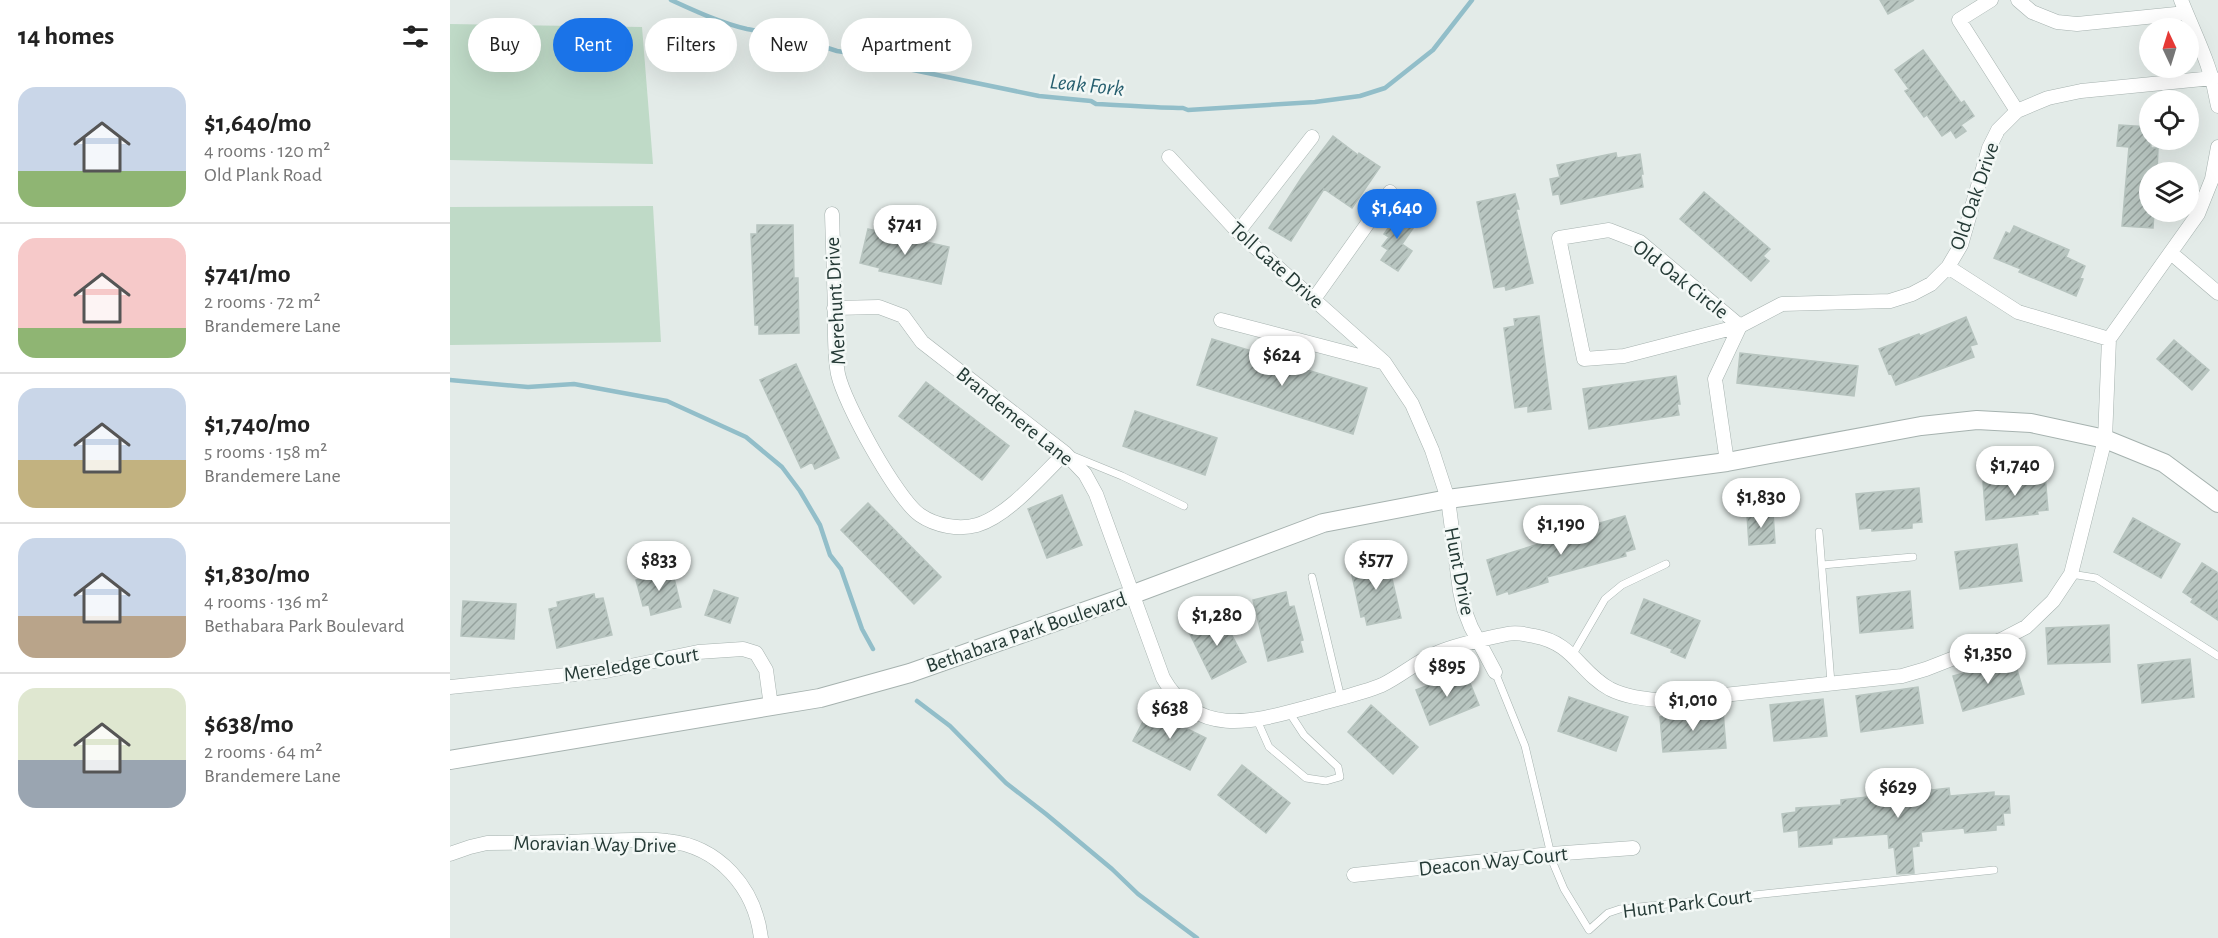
<!DOCTYPE html>
<html lang="en">
<head>
<meta charset="utf-8">
<style>
  :root { --surface:#fff; --page:#f6f6f6; --text:#222; --muted:#767676; --line:#e0e0e0; --accent:#1a73e8 }
  body { margin:0; font-family:"Alegreya Sans",sans-serif; background:var(--page); color:var(--text); height:100vh; display:flex; flex-direction:column; font-size:22px; white-space:nowrap }
  * { box-sizing:border-box; margin:0 }
  p { font-size:20px; color:var(--muted) }
  .icon { flex:none; width:33px; height:33px; fill:none; stroke:currentColor; stroke-width:2; stroke-linecap:round; stroke-linejoin:round }
  .map { position:relative; flex:1; overflow:hidden }
  .side { display:flex; flex-direction:column; background:var(--surface); width:450px }
  .side>* { flex:none }
  .hud { position:absolute; left:18px; top:18px; width:570px; height:54px; display:flex; gap:12px }
  .needle { width:39px; rotate:356deg }
  .fabs { position:absolute; left:1689px; top:18px; display:grid; gap:12px }
  .fabs a { display:grid; place-items:center; width:60px; height:60px; border-radius:50%; background:var(--surface); box-shadow:0 6px 24px #0002; font-size:30px }
  .price { position:absolute; translate:-50% -51px; padding:0 14px; border-radius:21px; background:#fff; color:#222; font-size:20px; line-height:39px; filter:drop-shadow(0 2px 3px #0008) }
  .price::after { content:''; position:absolute; left:50%; top:36px; width:18px; height:14px; margin-left:-9px; background:inherit; clip-path:polygon(0 0,100% 0,50% 100%) }
  .price.on { background:var(--accent); color:#fff }
  ul { padding:0; list-style:none }
  li { display:flex; align-items:center; gap:18px; height:150px; padding:0 18px }
  li+li { border-top:2px solid var(--line) }
  li span { display:grid; place-items:center; flex:none; width:168px; height:120px; border-radius:18px; color:#555 }
  li>.icon { margin-inline-start:auto }
  span .icon { width:72px; height:72px; fill:#fffc; stroke-width:1 }
  li b { font-size:26px }
  h2 { display:flex; justify-content:space-between; align-items:center; height:72px; padding:0 18px; font-size:26px }
  .tag { padding:0 21px; border-radius:27px; background:var(--surface); box-shadow:0 6px 24px #0002; font-size:21px; line-height:54px }
  .tag.on { background:var(--accent); color:#fff }
  main { display:flex; flex:1; min-height:0 }
  .map>svg:first-child { display:block }
  .grass { fill:#bfdac7 }
  .lines { fill:none; stroke-linecap:round; stroke-linejoin:round }
  .stream { stroke:#92bec9; stroke-width:4.5 }
  .building { fill:url(#building-hatch); stroke:#b7c4bf; stroke-width:1.5 }
  .service-casing { stroke:#a6b2af; stroke-width:8 }
  .minor-casing { stroke:#a6b2af; stroke-width:15 }
  .tertiary-casing { stroke:#a6b2af; stroke-width:20 }
  .service { stroke:#fff; stroke-width:7 }
  .minor { stroke:#fff; stroke-width:14 }
  .tertiary { stroke:#fff; stroke-width:18 }
  .labels { text-anchor:middle; stroke-width:5; stroke-linejoin:round; paint-order:stroke }
  .street-label { font-size:21px; fill:#253a36; stroke:#f3f8f6 }
  .water-label { font-size:22px; font-style:italic; fill:#275f6f; stroke:#f3f8f6 }
</style>
</head>
<body>
<main>
<section class="side">
<h2>14 homes<svg class="icon" aria-label="filters" viewBox="0 0 24 24"><path d="M4 7h16M4 17h16"/><circle cx="9" cy="7" r="2"/><circle cx="15" cy="17" r="2"/></svg></h2>
<ul>
<li><span style="background:linear-gradient(#c9d6e8 70%,#8fb573 0)"><svg class="icon" aria-label="home" viewBox="0 0 24 24"><path d="M3 11l9-7 9 7M6 9v11h12V9"/></svg></span><div><b>$1,640/mo</b><p>4 rooms · 120 m²</p><p>Old Plank Road</p></div></li>
<li><span style="background:linear-gradient(#f6c9c9 75%,#8fb573 0)"><svg class="icon" aria-label="home" viewBox="0 0 24 24"><path d="M3 11l9-7 9 7M6 9v11h12V9"/></svg></span><div><b>$741/mo</b><p>2 rooms · 72 m²</p><p>Brandemere Lane</p></div></li>
<li><span style="background:linear-gradient(#c9d6e8 60%,#c2b280 0)"><svg class="icon" aria-label="home" viewBox="0 0 24 24"><path d="M3 11l9-7 9 7M6 9v11h12V9"/></svg></span><div><b>$1,740/mo</b><p>5 rooms · 158 m²</p><p>Brandemere Lane</p></div></li>
<li><span style="background:linear-gradient(#c9d6e8 65%,#b9a48a 0)"><svg class="icon" aria-label="home" viewBox="0 0 24 24"><path d="M3 11l9-7 9 7M6 9v11h12V9"/></svg></span><div><b>$1,830/mo</b><p>4 rooms · 136 m²</p><p>Bethabara Park Boulevard</p></div></li>
<li><span style="background:linear-gradient(#dfe7d0 60%,#9aa5b1 0)"><svg class="icon" aria-label="home" viewBox="0 0 24 24"><path d="M3 11l9-7 9 7M6 9v11h12V9"/></svg></span><div><b>$638/mo</b><p>2 rooms · 64 m²</p><p>Brandemere Lane</p></div></li>
</ul>
</section>
<div class="map">
<svg width="1768" height="938" viewBox="0 0 1768 938">
  <defs>
    <pattern id="building-hatch" width="6" height="6" patternUnits="userSpaceOnUse" patternTransform="scale(1.5)"><rect width="6" height="6" fill="#b9c6c1"/><path d="M-1 1l2-2M0 6l6-6M5 7l2-2" fill="none" stroke="#96a29e"/></pattern>
  </defs>
  <rect width="100%" height="100%" fill="#e3ebe8"/>
  <path class="grass" d="M 0,24 L 192,27 L 203,164 L 0,160 Z
    M 203,206 L 211,342 L 0,345 L 0,207 Z"/>
  <g class="lines">
    <path class="stream" d="M 221,0 C 245,11 271,23 297,29 C 317,33 337,33 356,44 L 356,41 L 387,51 L 413,55 L 439,65 L 589,96 L 641,101 L 646,104 C 675,105 703,108 733,108 L 738,110 L 865,102 L 910,96 L 935,88 L 983,50 L 1022,0
      M 0,380 L 78,387 L 124,384 L 217,401 L 296,437 L 332,467 L 350,491 L 370,525 L 380,555 L 391,569 L 412,629 L 423,649
      M 467,701 L 500,726 L 556,783 L 596,814 L 662,869 L 688,894 L 747,938"/>
  </g>
  <path class="building" d="M 1430,0 L 1464,0 L 1438,14 Z
    M 1473,50 L 1511,103 L 1514,101 L 1524,116 L 1511,125 L 1516,131 L 1506,138 L 1501,130 L 1492,136 L 1477,115 L 1474,117 L 1455,91 L 1459,89 L 1445,70 Z
    M 1669,125 L 1700,127 L 1701,148 L 1708,148 L 1707,172 L 1700,172 L 1700,212 L 1704,212 L 1703,228 L 1672,226 L 1679,147 L 1667,146 Z
    M 883,136 L 908,155 L 909,153 L 930,167 L 902,208 L 874,189 L 841,241 L 819,228 L 852,177 Z
    M 1166,153 L 1167,158 L 1190,154 L 1193,174 L 1191,174 L 1193,187 L 1111,204 L 1109,194 L 1103,195 L 1100,179 L 1110,177 L 1107,165 Z
    M 1254,192 L 1320,249 L 1313,256 L 1319,261 L 1301,281 L 1230,219 Z
    M 1065,194 L 1069,209 L 1066,209 L 1083,283 L 1056,290 L 1055,286 L 1044,288 L 1027,202 Z
    M 943,209 L 966,224 L 952,244 L 962,251 L 948,271 L 931,260 L 938,250 L 932,246 L 939,237 L 934,234 L 941,224 L 935,220 Z
    M 307,225 L 343,225 L 344,278 L 348,278 L 349,333 L 309,334 L 309,325 L 305,325 L 301,234 L 307,234 Z
    M 1564,226 L 1619,250 L 1616,257 L 1635,266 L 1630,278 L 1633,279 L 1626,296 L 1569,272 L 1571,269 L 1544,258 L 1556,232 L 1560,234 Z
    M 418,229 L 499,247 L 491,284 L 429,271 L 430,268 L 410,263 Z
    M 1089,316 L 1101,409 L 1078,412 L 1078,406 L 1065,408 L 1054,328 L 1065,326 L 1064,319 Z
    M 1516,317 L 1527,344 L 1520,346 L 1524,357 L 1446,385 L 1441,373 L 1439,374 L 1429,349 L 1469,334 L 1470,336 Z
    M 762,339 L 808,353 L 807,355 L 917,388 L 903,434 L 747,385 Z
    M 1724,340 L 1759,370 L 1742,390 L 1707,359 Z
    M 1290,353 L 1408,366 L 1404,396 L 1287,383 Z
    M 346,364 L 389,458 L 365,469 L 362,462 L 351,468 L 310,380 Z
    M 1226,376 L 1230,404 L 1227,404 L 1229,415 L 1139,429 L 1133,389 Z
    M 476,382 L 559,446 L 532,480 L 449,416 Z
    M 685,411 L 767,438 L 755,475 L 673,446 Z
    M 1595,475 L 1598,510 L 1587,511 L 1588,514 L 1536,520 L 1533,482 Z
    M 1469,488 L 1472,522 L 1462,523 L 1462,528 L 1422,531 L 1422,528 L 1410,529 L 1406,494 Z
    M 612,495 L 632,545 L 597,558 L 578,509 Z
    M 418,503 L 491,577 L 464,604 L 391,530 Z
    M 1323,512 L 1325,543 L 1299,545 L 1297,515 Z
    M 1175,516 L 1185,549 L 1175,552 L 1176,556 L 1097,577 L 1098,582 L 1059,594 L 1058,591 L 1047,595 L 1037,560 L 1115,536 L 1114,533 Z
    M 1683,518 L 1730,544 L 1711,578 L 1664,552 Z
    M 1567,544 L 1572,581 L 1510,589 L 1505,552 Z
    M 937,557 L 951,618 L 917,625 L 915,616 L 911,617 L 900,566 Z
    M 1752,563 L 1768,573 L 1768,620 L 1741,602 L 1743,599 L 1733,592 Z
    M 222,570 L 231,607 L 201,615 L 199,605 L 193,606 L 186,580 Z
    M 264,590 L 288,598 L 280,623 L 255,615 Z
    M 1460,591 L 1463,628 L 1410,633 L 1407,597 Z
    M 836,592 L 839,607 L 844,606 L 853,640 L 850,641 L 853,652 L 818,661 L 803,600 Z
    M 144,594 L 145,599 L 153,598 L 162,635 L 107,648 L 99,609 L 108,607 L 107,602 Z
    M 1194,599 L 1250,621 L 1235,658 L 1221,652 L 1222,649 L 1181,633 Z
    M 13,601 L 66,604 L 64,639 L 11,636 Z
    M 771,615 L 796,662 L 762,679 L 739,632 Z
    M 1659,625 L 1660,662 L 1598,664 L 1596,628 Z
    M 1564,659 L 1574,694 L 1513,711 L 1503,676 Z
    M 1740,659 L 1744,697 L 1692,703 L 1688,665 Z
    M 1015,671 L 1029,705 L 980,725 L 966,690 Z
    M 1468,687 L 1473,723 L 1411,732 L 1406,696 Z
    M 1119,697 L 1178,717 L 1166,751 L 1108,731 Z
    M 1373,699 L 1377,736 L 1324,741 L 1320,705 Z
    M 921,705 L 968,747 L 943,774 L 898,732 Z
    M 699,710 L 756,738 L 740,770 L 683,741 Z
    M 1273,711 L 1276,748 L 1213,752 L 1210,717 Z
    M 792,765 L 840,803 L 816,833 L 768,795 Z
    M 1499,788 L 1500,796 L 1544,792 L 1544,796 L 1559,796 L 1560,813 L 1553,813 L 1554,825 L 1546,825 L 1546,830 L 1515,833 L 1514,828 L 1471,832 L 1472,841 L 1469,841 L 1469,846 L 1462,847 L 1464,873 L 1447,874 L 1444,847 L 1439,848 L 1438,834 L 1382,838 L 1382,844 L 1349,847 L 1348,830 L 1334,832 L 1332,814 L 1346,812 L 1346,808 L 1391,805 L 1391,800 Z"/>
  <g class="lines">
    <defs>
      <path id="service" d="M 623,456 L 672,476 L 734,506
        M 1369,532 L 1381,683
        M 1372,565 L 1463,557
        M 1621,574 L 1646,578 L 1768,656
        M 862,577 L 891,698
        M 1123,654 L 1155,599 L 1172,585 L 1216,564
        M 1045,672 L 1075,746 L 1103,863 L 1114,889 L 1139,930 L 1158,913 L 1170,909 L 1544,870
        M 807,720 L 819,747 L 856,778 L 876,781 L 890,777 L 888,767 L 854,735 L 839,712"/>
      <path id="minor" d="M 1541,0 L 1509,20 L 1567,111
        M 1568,0 L 1582,12 L 1607,22 L 1627,24 L 1736,13
        M 1731,0 C 1746,38 1761,64 1768,106
        M 719,157 L 788,232 L 934,362 L 962,404 L 982,450 L 998,499 L 1010,591 L 1014,609 L 1021,627 L 1045,672
        M 382,214 C 383,246 384,278 385,310 C 385,331 384,353 388,374 C 394,403 447,499 470,515 C 486,526 509,530 527,525 C 558,516 592,475 615,453
        M 1159,230 L 1190,242 L 1290,326 L 1174,356 L 1134,359 L 1109,238 Z
        M 788,232 L 862,137
        M 1721,253 L 1768,293
        M 1498,267 L 1568,312 L 1659,339
        M 864,299 L 940,192
        M 384,308 L 429,307 L 453,316 L 472,342 L 615,453 L 635,474 L 646,494 L 713,678 C 748,740 806,721 862,706 C 885,699 910,694 932,685 C 951,676 967,661 987,653 C 1008,644 1034,639 1057,634 C 1066,632 1075,634 1084,636 C 1124,643 1129,672 1160,689 C 1178,698 1198,699 1217,701 L 1452,676 L 1476,669 L 1553,639 L 1576,627 L 1603,601 L 1621,574 L 1655,439 L 1659,339 L 1748,214 L 1762,179 L 1768,147
        M 771,320 L 932,362
        M 1277,462 L 1265,379 L 1290,326 L 1332,304 L 1440,301 L 1462,294 L 1481,284 L 1498,267 L 1511,245 L 1539,148 L 1548,130 L 1567,111 L 1598,98 L 1631,91 L 1763,78
        M 0,687 L 156,671 L 248,652 L 293,649 L 306,653 L 316,670 L 321,706
        M 0,854 L 20,847 L 37,843 C 74,843 111,842 148,841 C 171,841 194,838 217,841 C 269,846 305,888 311,938
        M 904,875 L 1101,854 L 1183,848"/>
      <path id="tertiary" d="M 0,760 L 370,698 L 460,673 L 681,595 L 873,523 L 998,499 L 1277,462 L 1471,426 L 1527,420 L 1581,423 L 1655,439 L 1714,463 L 1768,503"/>
    </defs>
    <use href="#service" class="service-casing"/>
    <use href="#minor" class="minor-casing"/>
    <use href="#tertiary" class="tertiary-casing"/>
    <use href="#service" class="service"/>
    <use href="#minor" class="minor"/>
    <use href="#tertiary" class="tertiary"/>
  </g>
  <g class="labels">
    <g class="street-label">
      <text transform="translate(1524 196) rotate(-71)" y="7">Old Oak Drive</text>
      <text transform="translate(827 265) rotate(42)" y="7">Toll Gate Drive</text>
      <text transform="translate(1231 279) rotate(38)" y="7">Old Oak Circle</text>
      <text transform="translate(385 301) rotate(-93)" y="7">Merehunt Drive</text>
      <text transform="translate(565 416) rotate(39)" y="7">Brandemere Lane</text>
      <text transform="translate(1010 571) rotate(79)" y="7">Hunt Drive</text>
      <text transform="translate(576 632) rotate(-19)" y="7">Bethabara Park Boulevard</text>
      <text transform="translate(181 664) rotate(-9)" y="7">Mereledge Court</text>
      <text transform="translate(145 844) rotate(1)" y="7">Moravian Way Drive</text>
      <text transform="translate(1043 861) rotate(-6)" y="7">Deacon Way Court</text>
      <text transform="translate(1237 903) rotate(-7)" y="7">Hunt Park Court</text>
    </g>
    <g class="water-label">
      <text transform="translate(637 84) rotate(6)" y="8">Leak Fork</text>
    </g>
  </g>
</svg>
<div class="fabs">
<a><svg class="needle" viewBox="-14 -14 28 28"><path d="M0-13l5 13h-10z" fill="#e53935"/><path d="M0 13l5-13h-10z" fill="#767676"/></svg></a>
<a><svg class="icon" aria-label="locate" viewBox="0 0 24 24"><circle cx="12" cy="12" r="6"/><path d="M12 2v4M12 18v4M2 12h4M18 12h4"/></svg></a>
<a><svg class="icon" aria-label="layers" viewBox="0 0 24 24"><path d="M12 4l9 5-9 5-9-5zM3 14l9 5 9-5"/></svg></a>
</div>
<b class="price on" style="left:947px;top:240px">$1,640</b>
<b class="price" style="left:455px;top:256px">$741</b>
<b class="price" style="left:832px;top:387px">$624</b>
<b class="price" style="left:1565px;top:497px">$1,740</b>
<b class="price" style="left:1311px;top:529px">$1,830</b>
<b class="price" style="left:1111px;top:556px">$1,190</b>
<b class="price" style="left:926px;top:591px">$577</b>
<b class="price" style="left:209px;top:592px">$833</b>
<b class="price" style="left:767px;top:647px">$1,280</b>
<b class="price" style="left:1538px;top:685px">$1,350</b>
<b class="price" style="left:997px;top:698px">$895</b>
<b class="price" style="left:1243px;top:732px">$1,010</b>
<b class="price" style="left:720px;top:740px">$638</b>
<b class="price" style="left:1448px;top:819px">$629</b>
<div class="hud">
<a class="tag">Buy</a>
<a class="tag on">Rent</a>
<a class="tag">Filters</a>
<a class="tag">New</a>
<a class="tag">Apartment</a>
</div>
</div>
</main>
</body>
</html>
